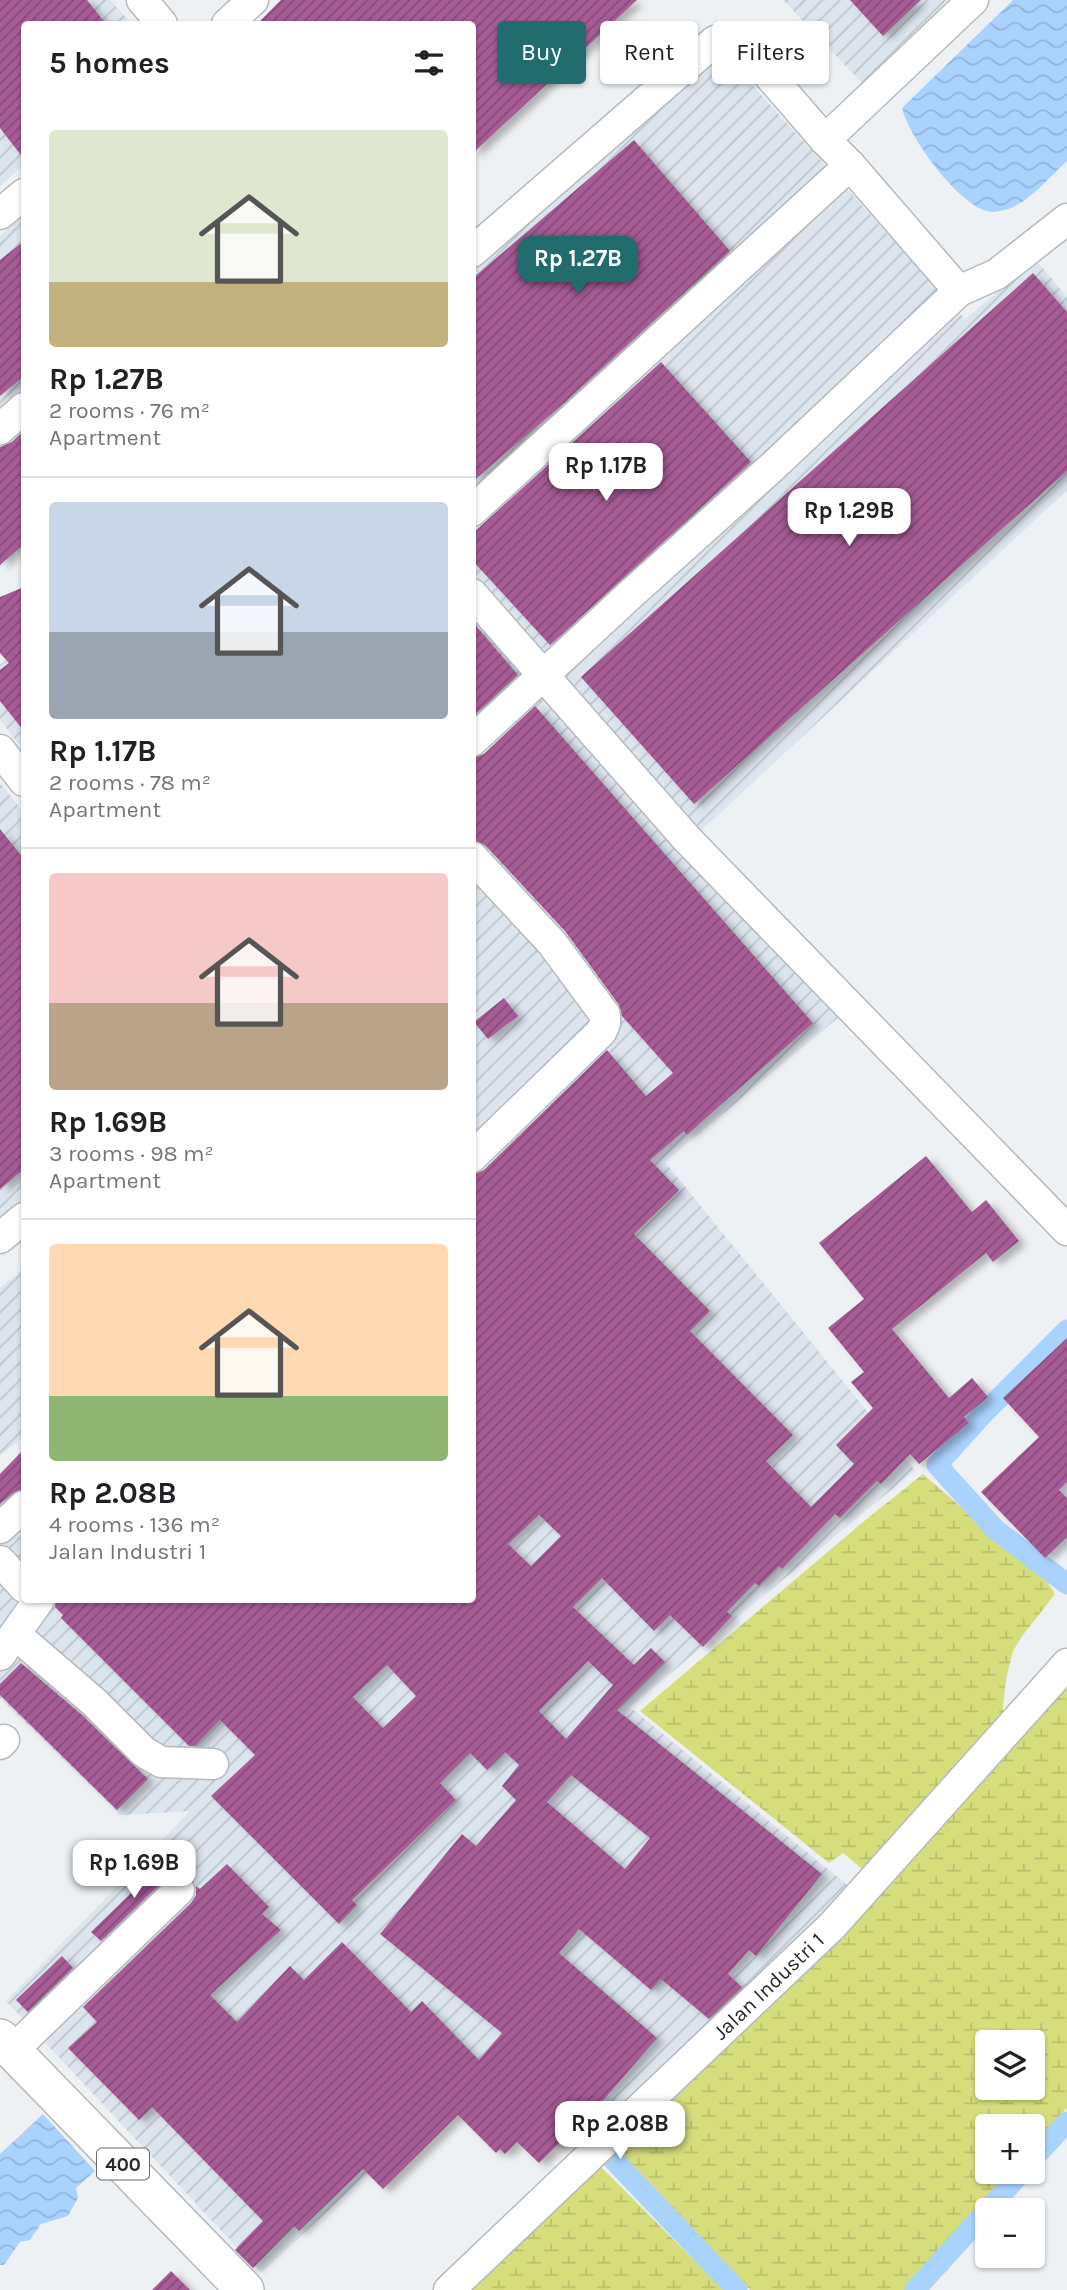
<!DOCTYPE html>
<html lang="en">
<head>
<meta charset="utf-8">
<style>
  :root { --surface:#fff; --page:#f6f6f6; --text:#202124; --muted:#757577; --line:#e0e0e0; --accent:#216d6d }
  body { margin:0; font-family:Karla,sans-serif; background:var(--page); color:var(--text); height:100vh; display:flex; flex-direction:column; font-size:26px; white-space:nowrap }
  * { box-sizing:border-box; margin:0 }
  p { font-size:23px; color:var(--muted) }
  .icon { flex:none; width:38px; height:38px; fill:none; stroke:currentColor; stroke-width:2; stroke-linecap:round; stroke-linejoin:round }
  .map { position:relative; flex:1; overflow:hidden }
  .panel { position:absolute; left:21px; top:21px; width:455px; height:1582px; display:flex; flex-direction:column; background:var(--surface); border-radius:7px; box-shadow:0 2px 5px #0004 }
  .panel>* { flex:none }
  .hud { position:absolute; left:497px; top:21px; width:464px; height:63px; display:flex; gap:14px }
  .controls { position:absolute; left:975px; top:2030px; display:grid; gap:14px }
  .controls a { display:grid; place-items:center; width:70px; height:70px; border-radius:7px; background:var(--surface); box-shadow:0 2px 5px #0004; font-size:35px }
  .price { position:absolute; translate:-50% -60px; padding:0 16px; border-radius:14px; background:#fff; color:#222; font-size:23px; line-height:46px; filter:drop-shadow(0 2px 4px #0008) }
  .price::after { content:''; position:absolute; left:50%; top:42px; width:21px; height:16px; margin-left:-10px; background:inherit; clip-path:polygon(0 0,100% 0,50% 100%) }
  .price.on { background:var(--accent); color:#fff }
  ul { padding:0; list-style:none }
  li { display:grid; align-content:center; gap:14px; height:371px; padding:0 28px }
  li+li { border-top:2px solid var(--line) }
  li span { display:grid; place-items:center; height:217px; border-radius:7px; color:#555 }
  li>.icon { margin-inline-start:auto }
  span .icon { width:126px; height:126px; fill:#fffc; stroke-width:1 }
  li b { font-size:30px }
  h2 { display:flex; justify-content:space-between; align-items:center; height:84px; padding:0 28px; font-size:30px }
  .pill { padding:0 24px; border-radius:7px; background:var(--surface); box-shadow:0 2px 5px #0004; font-size:24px; line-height:63px }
  .pill.on { background:var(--accent); color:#fff }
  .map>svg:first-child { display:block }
  .industrial { fill:url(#industrial-furrows) }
  .wetland { fill:url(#wetland-marsh); fill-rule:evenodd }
  .water { fill:url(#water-waves) }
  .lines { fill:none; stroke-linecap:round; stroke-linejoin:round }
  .canal { stroke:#a9d2fd; stroke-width:21 }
  .building { fill:url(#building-hatch); fill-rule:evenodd; filter:url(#shadow) }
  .minor-casing { stroke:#b7babd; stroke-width:33 }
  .major-casing { stroke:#b7babd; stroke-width:40 }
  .minor { stroke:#fff; stroke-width:30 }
  .major { stroke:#fff; stroke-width:37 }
  .labels { text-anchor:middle; stroke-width:7; stroke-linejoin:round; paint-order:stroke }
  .shield { fill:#fff; stroke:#676869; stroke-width:2 }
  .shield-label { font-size:19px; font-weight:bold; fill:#262829 }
  .street-label { font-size:21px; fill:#262829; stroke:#fff }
</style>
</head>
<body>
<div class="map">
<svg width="1067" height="2290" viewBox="0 0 1067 2290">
  <defs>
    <pattern id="industrial-furrows" width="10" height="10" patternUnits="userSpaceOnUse" patternTransform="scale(1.75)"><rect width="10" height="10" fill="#dce5ee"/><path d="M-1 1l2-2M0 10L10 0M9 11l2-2" fill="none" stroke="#bdc4cc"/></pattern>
    <pattern id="wetland-marsh" width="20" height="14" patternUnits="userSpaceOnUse" patternTransform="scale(1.75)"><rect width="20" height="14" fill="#d6de7c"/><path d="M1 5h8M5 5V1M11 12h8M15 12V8" fill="none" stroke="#b8be6b"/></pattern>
    <pattern id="water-waves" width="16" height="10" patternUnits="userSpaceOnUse" patternTransform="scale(1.75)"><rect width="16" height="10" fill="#a9d2fd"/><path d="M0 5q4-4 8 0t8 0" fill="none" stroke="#91b4d9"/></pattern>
    <pattern id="building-hatch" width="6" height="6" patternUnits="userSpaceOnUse" patternTransform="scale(1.75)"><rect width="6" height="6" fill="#a65b95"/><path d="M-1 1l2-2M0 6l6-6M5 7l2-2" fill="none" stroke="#874b7a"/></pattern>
    <filter id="shadow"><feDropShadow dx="7" dy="4" stdDeviation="3.5" flood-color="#0004"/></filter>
  </defs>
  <rect width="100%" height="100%" fill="#eef1f4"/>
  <path class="industrial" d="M 0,0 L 110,0 L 132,24 L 24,24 L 24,165 L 0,186 Z
    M 783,0 L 948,0 L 862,83 Z
    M 725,55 L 965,319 L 1036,260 L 1067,297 L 1067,490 L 686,845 L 845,1012 L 665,1162 L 915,1470 L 630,1707 L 852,1889 L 580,2146 L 485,2064 L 261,2273 L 6,2001 L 190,1811 L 121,1815 L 0,1698 L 0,1473 L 24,1454 L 24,1600 L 472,1600 L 473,268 Z
    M 24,216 L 24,548 L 0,568 L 0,236 Z
    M 24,644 L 24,751 L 0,720 L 0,665 Z
    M 0,783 L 24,813 L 24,1201 L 0,1221 Z
    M 24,1268 L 24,1436 L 0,1456 L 0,1288 Z"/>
  <path class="wetland" d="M 923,1474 L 1048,1583 L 1055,1594 L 1023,1635 L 1013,1651 L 1006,1679 L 1002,1718 L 867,1873 L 843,1853 L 829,1863 L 640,1711 L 863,1522 Z
    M 1067,1682 L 1067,2108 L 1033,2147 L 1032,2126 L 987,2126 L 987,2172 L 1011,2172 L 907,2290 L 750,2290 L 615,2150 ZM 987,2042 L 1032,2042 L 1032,2088 L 987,2088 Z
    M 599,2165 L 724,2290 L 468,2290 Z"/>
  <path class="water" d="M 1013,0 L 1067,0 L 1067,161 C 1050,176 1030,202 1008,209 C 1004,210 996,212 992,212 C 961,210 908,136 902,108 Z
    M 43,2114 L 95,2171 L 76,2188 L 78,2198 L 68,2216 L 41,2224 L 30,2240 L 20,2242 L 4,2265 L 0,2265 L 0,2154 Z"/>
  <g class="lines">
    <path class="canal" d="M 1067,1330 L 983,1414 L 937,1465 L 996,1530 L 1067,1584
      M 557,2108 L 609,2155 L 737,2290
      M 1032,2160 L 1067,2122
      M 915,2290 L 1022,2172"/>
  </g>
  <path class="building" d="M 0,0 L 87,0 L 106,24 L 24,24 L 24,159 L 0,128 Z
    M 281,0 L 637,0 L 472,154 L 472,24 L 257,24 Z
    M 850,0 L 921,0 L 883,36 Z
    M 634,140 L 730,251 L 564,403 L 472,482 L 472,279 Z
    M 24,241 L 24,376 L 0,396 L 0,260 Z
    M 1033,273 L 1067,312 L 1067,471 L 694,804 L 581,677 Z
    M 661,362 L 751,462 L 550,645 L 472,560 L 472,534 Z
    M 24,431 L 24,544 L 0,565 L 0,447 L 12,442 Z
    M 24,587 L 24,731 L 0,701 L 0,670 L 9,663 L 0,653 L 0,597 Z
    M 472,621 L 518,675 L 472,717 Z
    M 535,706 L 813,1023 L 687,1135 L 684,1131 L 650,1160 L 679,1190 L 634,1234 L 710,1311 L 690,1331 L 793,1435 L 766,1461 L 811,1507 L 854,1464 L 836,1445 L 873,1408 L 851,1382 L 864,1372 L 828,1328 L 864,1299 L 819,1243 L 926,1156 L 972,1212 L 986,1200 L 1019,1241 L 993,1262 L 986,1253 L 892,1329 L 949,1398 L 972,1378 L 988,1397 L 964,1417 L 969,1423 L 919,1464 L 910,1454 L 881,1484 L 877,1481 L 840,1518 L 835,1514 L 782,1569 L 779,1566 L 759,1586 L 755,1583 L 727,1612 L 732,1616 L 703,1647 L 670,1615 L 654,1631 L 602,1578 L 573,1607 L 634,1665 L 651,1648 L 665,1662 L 617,1710 L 822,1874 L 756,1956 L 749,1950 L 728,1974 L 742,1987 L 709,2019 L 661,1979 L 651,1990 L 579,1929 L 559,1953 L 657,2038 L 588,2118 L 586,2117 L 539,2163 L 517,2142 L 505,2154 L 500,2149 L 496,2153 L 458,2115 L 383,2189 L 363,2169 L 299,2231 L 294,2226 L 253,2268 L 235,2250 L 263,2221 L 152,2107 L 139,2120 L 68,2048 L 97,2022 L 83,2007 L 191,1903 L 196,1895 L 196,1886 L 200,1889 L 227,1864 L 269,1907 L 262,1914 L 281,1930 L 210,1995 L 237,2022 L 290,1966 L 304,1980 L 342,1942 L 411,2012 L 422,2001 L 479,2060 L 502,2033 L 380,1934 L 462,1834 L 476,1846 L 516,1800 L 502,1786 L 519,1765 L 505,1752 L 487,1770 L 470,1753 L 440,1783 L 456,1800 L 352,1900 L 357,1905 L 339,1924 L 211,1796 L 255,1755 L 220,1720 L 195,1746 L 189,1746 L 61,1618 L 63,1615 L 55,1607 L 56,1600 L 472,1600 L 472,1175 L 484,1170 L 607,1050 L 646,1096 L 673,1073 L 622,1016 L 619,1005 L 565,931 L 485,845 L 472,840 L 472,758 L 484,754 ZM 539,1515 L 561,1536 L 531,1566 L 508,1544 ZM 588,1661 L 613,1685 L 566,1739 L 539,1711 ZM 387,1665 L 416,1696 L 383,1728 L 353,1697 ZM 571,1775 L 650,1838 L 625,1869 L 547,1802 Z
    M 0,829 L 24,859 L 24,1169 L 0,1189 Z
    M 504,998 L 518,1016 L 488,1039 L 474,1022 Z
    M 1067,1338 L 1067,1482 L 1059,1490 L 1067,1498 L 1067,1537 L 1045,1558 L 981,1492 L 1039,1437 L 1003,1398 Z
    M 24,1449 L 24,1489 L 13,1493 L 0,1504 L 0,1474 Z
    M 21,1663 L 82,1715 L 148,1779 L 117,1810 L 0,1695 L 0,1684 Z
    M 164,1861 L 179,1873 L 167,1877 L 101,1941 L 91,1932 Z
    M 62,1956 L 73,1968 L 28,2012 L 16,2000 Z
    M 171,2271 L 190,2290 L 152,2290 Z"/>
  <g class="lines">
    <defs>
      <g id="minor">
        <path d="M 142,0 L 162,24"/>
        <path d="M 227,24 L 253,0"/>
        <path d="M 850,165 L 959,291 L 997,274 L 1067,219"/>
        <path d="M 0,214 L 24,194"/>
        <path d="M 472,252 L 715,41 C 726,37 732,37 742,44 L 825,140 L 973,0"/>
        <path d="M 0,429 L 24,408"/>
        <path d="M 472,511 L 850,165 L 825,140"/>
        <path d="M 472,594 L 687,839 L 1067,1230"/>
        <path d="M 472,741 L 631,594 L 770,469 L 959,291"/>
        <path d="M 0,750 L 24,781"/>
        <path d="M 472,857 L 552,943 L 605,1015 L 605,1024 L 601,1032 L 472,1157"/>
        <path d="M 0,1238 L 24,1218"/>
        <path d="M 0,1528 L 24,1506"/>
        <path d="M 0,1561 L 24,1587"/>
        <path d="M 15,1634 L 94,1702 L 144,1752 L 161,1762 L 213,1764"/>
        <path d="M 0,1655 L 39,1600"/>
        <path d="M 0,1744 L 4,1740"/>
        <path d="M 12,2051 L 179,1890"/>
        <path id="s1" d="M 449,2290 L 832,1926 L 1067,1664"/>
      </g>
      <path id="major" d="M 0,2038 L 245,2290"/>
    </defs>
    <use href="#minor" class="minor-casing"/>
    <use href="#major" class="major-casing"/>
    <use href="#minor" class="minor"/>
    <use href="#major" class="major"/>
  </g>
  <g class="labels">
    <rect class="shield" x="97" y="2148.5" width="52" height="31" rx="5"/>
    <g class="shield-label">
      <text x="123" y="2171">400</text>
    </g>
    <g class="street-label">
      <text dy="7" stroke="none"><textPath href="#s1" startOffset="441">Jalan Industri 1</textPath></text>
    </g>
  </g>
</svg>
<div class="controls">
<a><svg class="icon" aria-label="layers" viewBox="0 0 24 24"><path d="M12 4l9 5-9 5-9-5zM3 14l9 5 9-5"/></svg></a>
<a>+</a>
<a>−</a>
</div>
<b class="price on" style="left:578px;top:296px">Rp 1.27B</b>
<b class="price" style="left:606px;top:503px">Rp 1.17B</b>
<b class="price" style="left:849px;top:548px">Rp 1.29B</b>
<b class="price" style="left:134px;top:1900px">Rp 1.69B</b>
<b class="price" style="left:620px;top:2161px">Rp 2.08B</b>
<div class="hud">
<a class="pill on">Buy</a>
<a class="pill">Rent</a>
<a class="pill">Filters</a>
</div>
<section class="panel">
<h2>5 homes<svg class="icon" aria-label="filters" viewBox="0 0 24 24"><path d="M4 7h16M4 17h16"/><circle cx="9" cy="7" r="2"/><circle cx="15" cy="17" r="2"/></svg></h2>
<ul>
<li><span style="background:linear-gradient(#dfe7d0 70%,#c2b280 0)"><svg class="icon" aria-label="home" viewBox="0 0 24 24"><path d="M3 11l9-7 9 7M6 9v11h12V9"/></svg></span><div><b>Rp 1.27B</b><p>2 rooms · 76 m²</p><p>Apartment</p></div></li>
<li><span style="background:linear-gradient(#c9d6e8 60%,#9aa5b1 0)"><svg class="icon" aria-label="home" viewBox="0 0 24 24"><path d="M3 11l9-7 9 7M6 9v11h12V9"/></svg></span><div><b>Rp 1.17B</b><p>2 rooms · 78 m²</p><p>Apartment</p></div></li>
<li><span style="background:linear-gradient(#f6c9c9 60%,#b9a48a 0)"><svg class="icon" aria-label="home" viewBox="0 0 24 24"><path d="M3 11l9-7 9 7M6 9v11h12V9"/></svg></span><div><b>Rp 1.69B</b><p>3 rooms · 98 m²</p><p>Apartment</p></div></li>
<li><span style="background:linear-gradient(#ffd9b3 70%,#8fb573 0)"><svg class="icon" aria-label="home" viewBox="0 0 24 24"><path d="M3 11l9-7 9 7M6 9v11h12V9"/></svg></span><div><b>Rp 2.08B</b><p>4 rooms · 136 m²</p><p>Jalan Industri 1</p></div></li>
</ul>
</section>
</div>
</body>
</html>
